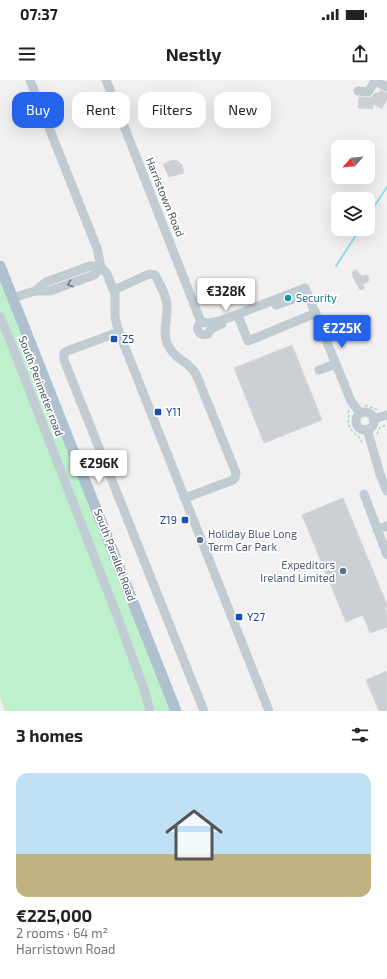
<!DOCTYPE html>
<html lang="en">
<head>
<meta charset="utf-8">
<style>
  :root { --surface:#fff; --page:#f2f2f2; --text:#222; --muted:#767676; --line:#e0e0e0; --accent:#2563eb }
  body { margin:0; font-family:"Exo 2",sans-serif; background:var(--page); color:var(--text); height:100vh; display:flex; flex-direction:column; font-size:15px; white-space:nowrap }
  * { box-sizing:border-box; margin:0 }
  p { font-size:13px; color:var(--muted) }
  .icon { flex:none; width:22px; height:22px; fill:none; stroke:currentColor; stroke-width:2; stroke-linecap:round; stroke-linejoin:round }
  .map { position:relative; height:631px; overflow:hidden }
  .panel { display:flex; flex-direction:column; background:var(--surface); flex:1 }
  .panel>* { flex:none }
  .hud { position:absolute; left:12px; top:12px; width:363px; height:36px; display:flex; gap:8px }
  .needle { width:26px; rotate:243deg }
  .buttons { position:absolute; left:331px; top:60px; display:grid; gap:8px }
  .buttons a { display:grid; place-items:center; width:44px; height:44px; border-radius:8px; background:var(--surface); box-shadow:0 4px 16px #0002; font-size:20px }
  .price { position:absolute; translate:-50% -34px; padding:0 9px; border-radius:4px; background:#fff; color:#222; font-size:13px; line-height:26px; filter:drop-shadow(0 1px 2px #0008) }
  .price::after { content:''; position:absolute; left:50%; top:24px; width:12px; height:9px; margin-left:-6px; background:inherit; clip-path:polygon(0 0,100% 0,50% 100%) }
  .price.current { background:var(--accent); color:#fff }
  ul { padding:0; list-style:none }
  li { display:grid; align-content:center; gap:8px; height:212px; padding:0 16px }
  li+li { border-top:1px solid var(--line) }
  li span { display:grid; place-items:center; height:124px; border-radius:12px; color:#555 }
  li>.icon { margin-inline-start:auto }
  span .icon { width:72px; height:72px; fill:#fffc; stroke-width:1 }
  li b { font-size:17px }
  h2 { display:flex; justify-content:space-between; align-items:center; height:48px; padding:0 16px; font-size:17px }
  .tag { padding:0 14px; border-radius:12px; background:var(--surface); box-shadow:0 4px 16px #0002; font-size:14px; line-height:36px }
  .tag.current { background:var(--accent); color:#fff }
  .status { display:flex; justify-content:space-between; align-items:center; height:28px; padding:0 20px; background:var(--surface); direction:ltr }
  .status svg { height:11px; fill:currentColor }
  header { display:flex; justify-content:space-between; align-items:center; height:52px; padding:0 16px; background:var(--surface); font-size:18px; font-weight:700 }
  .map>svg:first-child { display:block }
  .green { fill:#bef0ce }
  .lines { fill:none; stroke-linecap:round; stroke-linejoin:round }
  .stream { stroke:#8bdfed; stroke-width:2 }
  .building { fill:#cccfd4; stroke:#d4d6db }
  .path { stroke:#75ce9d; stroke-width:1; stroke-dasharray:3 2; stroke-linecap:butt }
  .minor { stroke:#c0cbd2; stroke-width:9 }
  .major { stroke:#afc1cf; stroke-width:11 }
  .oneway { stroke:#6b7880 }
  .culture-dot { fill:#0f9aa8; stroke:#fff; stroke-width:1.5 }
  .transit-dot { fill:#1a4fb4; stroke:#fff; stroke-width:1.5 }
  .service-dot { fill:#5c6f8a; stroke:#fff; stroke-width:1.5 }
  .labels { text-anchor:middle; stroke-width:3.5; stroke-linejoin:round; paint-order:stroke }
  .street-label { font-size:11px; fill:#47545d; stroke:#fff }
  .culture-label { font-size:11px; fill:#0d838f; stroke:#fff; text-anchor:start }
  .transit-label { font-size:11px; fill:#164399; stroke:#fff; text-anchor:start }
  .service-label { font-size:11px; fill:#4e5e75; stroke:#fff; text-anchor:start }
</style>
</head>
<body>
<div class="status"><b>07:37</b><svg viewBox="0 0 49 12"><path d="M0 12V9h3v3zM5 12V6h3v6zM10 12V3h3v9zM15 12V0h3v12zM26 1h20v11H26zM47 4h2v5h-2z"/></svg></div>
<header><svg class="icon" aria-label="menu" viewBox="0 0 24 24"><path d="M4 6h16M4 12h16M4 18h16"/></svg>Nestly<svg class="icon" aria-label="share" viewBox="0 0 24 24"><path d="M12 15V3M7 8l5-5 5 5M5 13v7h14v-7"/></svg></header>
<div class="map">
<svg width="387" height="631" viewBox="0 0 387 631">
  <rect width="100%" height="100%" fill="#f2f0f0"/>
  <path class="green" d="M 0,193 L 172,631 L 5,631 L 0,617 Z"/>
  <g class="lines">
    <path class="stream" d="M 368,136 L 387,107
      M 336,186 L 360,149"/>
  </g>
  <path class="building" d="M 380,10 L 387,13 L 387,19 L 382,29 L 373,24 L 373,29 L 358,28 L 359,17 L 370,18 L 375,13 L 379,13 Z
    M 173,80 L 178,81 L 182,85 L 184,93 L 169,97 L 163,84 Z
    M 356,190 L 362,196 L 367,195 L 369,198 L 368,202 L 363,204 L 365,208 L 360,210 L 352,195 L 353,191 Z
    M 292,265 L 322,340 L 264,363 L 234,288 Z
    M 343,418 L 387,525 L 387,527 L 385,528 L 387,532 L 387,547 L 370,553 L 363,535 L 346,542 L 302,435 Z
    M 387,591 L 387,631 L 379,631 L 366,600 Z"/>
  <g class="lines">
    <path class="path" d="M 365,325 L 378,330
      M 348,330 L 349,335 L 348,343 L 351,350 L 359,357 L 363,364
      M 377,354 L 380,347 L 387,345"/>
    <path class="minor" d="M 30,0 L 97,168 L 101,187 L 107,194 L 115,214 L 115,238 L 119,252 L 269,631
      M 106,0 L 201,242
      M 358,11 L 368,12 L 375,1 L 387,7
      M 114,210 L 149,194 L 155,195 C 159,202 167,218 167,226 C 168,239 162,250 167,263 C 175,281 188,280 196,294 L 236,393 L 235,398 L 233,400 L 185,418
      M 35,211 L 50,211 L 94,195 L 101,187
      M 12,218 L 35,211 L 46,202 L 90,186 L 101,187
      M 276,225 L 308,214
      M 0,237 L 8,255 L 118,538 L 146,615 L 150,631
      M 239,238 L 248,261 L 316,233
      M 201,242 L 209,243 L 220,241 L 305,208 L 351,321 L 360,333
      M 201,242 C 194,248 199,257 208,254 L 211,249 L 222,244
      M 119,252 L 67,271 L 64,273 L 64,280 L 204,631
      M 319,290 L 336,284
      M356 341a9 9 0 1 1 18 0a9 9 0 1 1-18 0Z
      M 373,339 L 387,335
      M 367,349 L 380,394 L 387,411
      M 364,414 L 387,475
      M 377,450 L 387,446"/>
    <path class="major" d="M 0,186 L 176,631"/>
  </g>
  <defs><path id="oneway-chevron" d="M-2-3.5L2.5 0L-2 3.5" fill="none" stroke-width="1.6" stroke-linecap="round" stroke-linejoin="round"/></defs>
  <use class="oneway" href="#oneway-chevron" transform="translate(70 204) rotate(160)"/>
  <circle class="culture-dot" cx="288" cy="218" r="4"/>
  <g class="transit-dot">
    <rect x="110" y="255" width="8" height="8" rx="2"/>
    <rect x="154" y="328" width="8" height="8" rx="2"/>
    <rect x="181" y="436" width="8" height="8" rx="2"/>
    <rect x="235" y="533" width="8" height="8" rx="2"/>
  </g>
  <g class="service-dot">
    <circle cx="200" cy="460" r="4"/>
    <circle cx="343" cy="491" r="4"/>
  </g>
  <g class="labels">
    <g class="street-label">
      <text transform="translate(165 117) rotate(68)" y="4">Harristown Road</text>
      <text transform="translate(41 306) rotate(69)" y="4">South Perimeter road</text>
      <text transform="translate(115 475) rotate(69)" y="4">South Parallel Road</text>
    </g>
    <g class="culture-label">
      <text x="296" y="222">Security</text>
    </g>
    <g class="transit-label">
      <text x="122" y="263">Z5</text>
      <text x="166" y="336">Y11</text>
      <text x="177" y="444" text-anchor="end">Z19</text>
      <text x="247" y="541">Y27</text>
    </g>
    <g class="service-label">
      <text x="208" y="458">Holiday Blue Long<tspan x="208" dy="13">Term Car Park</tspan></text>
      <text x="335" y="489" text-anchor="end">Expeditors<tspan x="335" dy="13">Ireland Limited</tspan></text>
    </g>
  </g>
</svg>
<div class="buttons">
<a><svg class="needle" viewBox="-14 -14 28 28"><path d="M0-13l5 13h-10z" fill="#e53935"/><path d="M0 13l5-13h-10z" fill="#767676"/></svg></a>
<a><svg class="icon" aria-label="layers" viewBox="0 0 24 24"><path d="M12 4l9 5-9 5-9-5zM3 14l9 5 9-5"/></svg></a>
</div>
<b class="price" style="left:226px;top:232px">€328K</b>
<b class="price current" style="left:342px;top:269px">€225K</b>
<b class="price" style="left:99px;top:404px">€296K</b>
<div class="hud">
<a class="tag current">Buy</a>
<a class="tag">Rent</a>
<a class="tag">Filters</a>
<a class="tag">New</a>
</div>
</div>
<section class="panel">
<h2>3 homes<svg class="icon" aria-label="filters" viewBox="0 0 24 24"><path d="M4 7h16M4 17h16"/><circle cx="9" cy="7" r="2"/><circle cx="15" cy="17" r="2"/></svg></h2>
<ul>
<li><span style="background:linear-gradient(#bfe0f5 65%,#c2b280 0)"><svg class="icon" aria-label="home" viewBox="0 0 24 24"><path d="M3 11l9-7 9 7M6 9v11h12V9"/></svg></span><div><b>€225,000</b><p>2 rooms · 64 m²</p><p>Harristown Road</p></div></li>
</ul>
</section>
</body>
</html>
